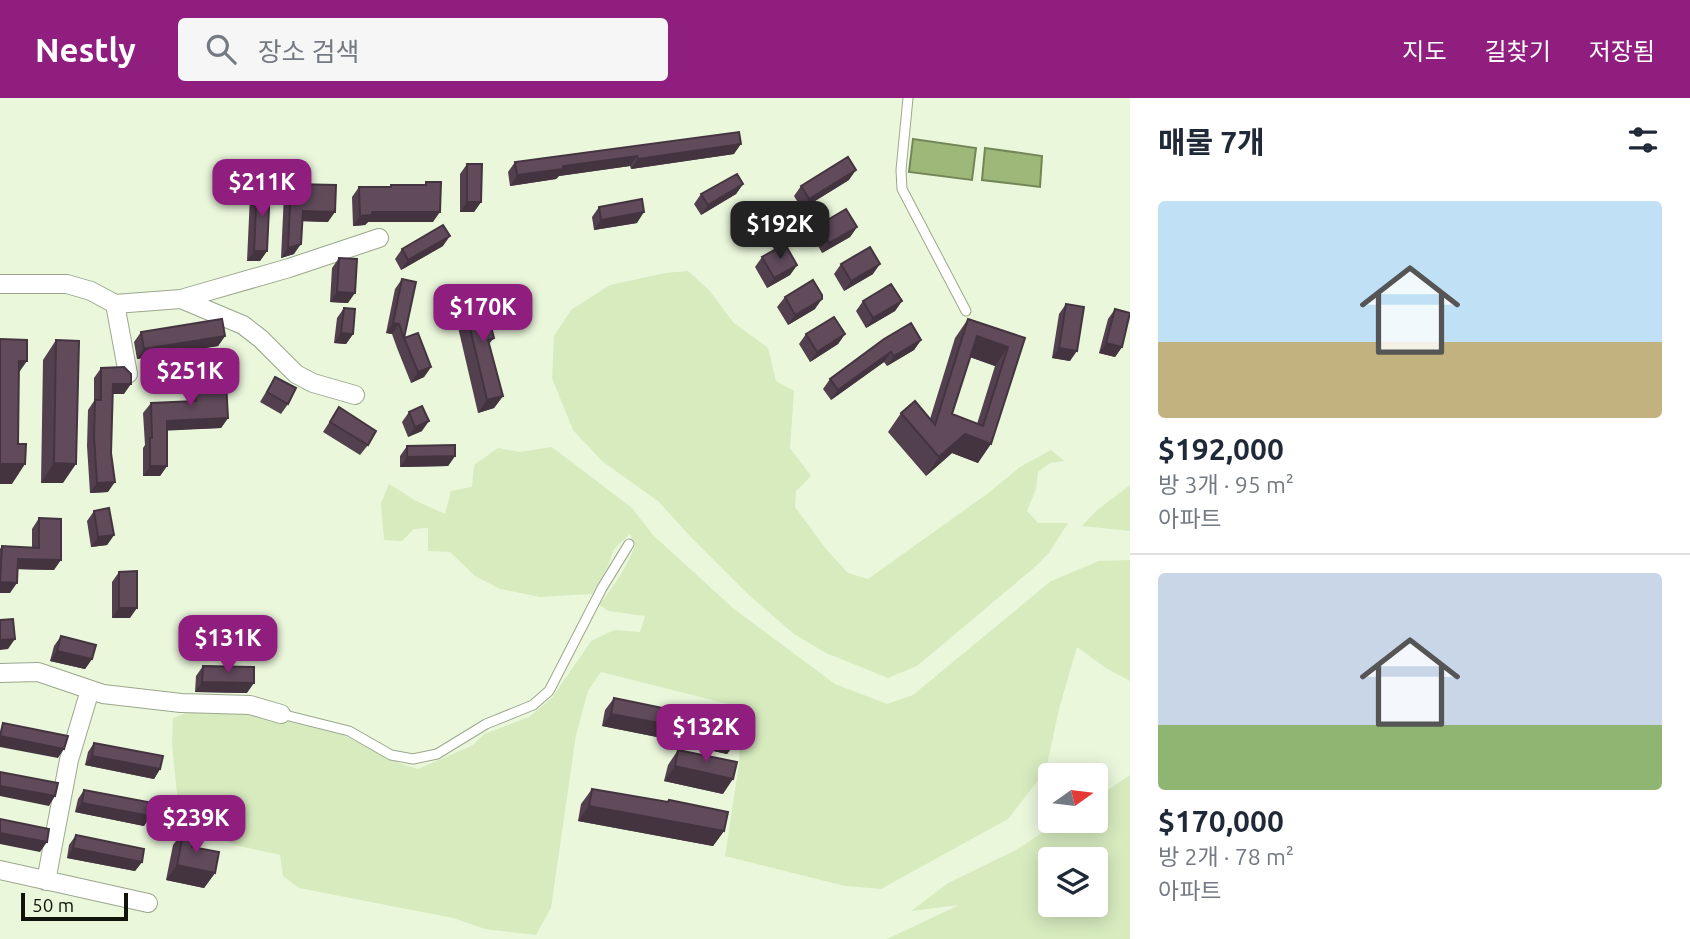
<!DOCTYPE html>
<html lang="ko">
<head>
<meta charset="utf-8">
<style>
  :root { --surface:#fff; --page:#f6f6f7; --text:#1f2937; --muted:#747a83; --line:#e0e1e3; --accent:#901e7f }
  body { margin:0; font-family:Ubuntu,"Noto Sans KR",sans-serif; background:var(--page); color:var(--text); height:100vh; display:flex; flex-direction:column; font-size:26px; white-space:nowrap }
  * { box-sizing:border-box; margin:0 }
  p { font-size:23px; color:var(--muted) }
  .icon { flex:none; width:38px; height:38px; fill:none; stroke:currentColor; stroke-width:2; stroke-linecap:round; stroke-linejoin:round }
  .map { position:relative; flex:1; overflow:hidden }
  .side { display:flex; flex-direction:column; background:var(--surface); width:560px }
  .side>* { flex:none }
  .needle { width:46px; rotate:76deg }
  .controls { position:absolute; left:1038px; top:665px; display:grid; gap:14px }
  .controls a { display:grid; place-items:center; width:70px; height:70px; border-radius:7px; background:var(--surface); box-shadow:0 4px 18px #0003; font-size:35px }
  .scale { position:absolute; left:21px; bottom:18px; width:107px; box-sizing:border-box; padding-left:7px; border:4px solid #0f1309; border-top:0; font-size:19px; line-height:24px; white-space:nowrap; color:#0f1309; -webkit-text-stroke:5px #eaf7db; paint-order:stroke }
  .price { position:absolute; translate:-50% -60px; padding:0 16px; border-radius:14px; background:var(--accent); color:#fff; font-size:23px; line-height:46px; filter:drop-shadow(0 2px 4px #0008) }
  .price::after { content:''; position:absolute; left:50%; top:42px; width:21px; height:16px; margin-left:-10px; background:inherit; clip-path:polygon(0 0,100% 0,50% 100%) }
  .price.selected { background:#222; color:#fff }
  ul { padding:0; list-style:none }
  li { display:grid; align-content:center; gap:14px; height:371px; padding:0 28px }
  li+li { border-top:2px solid var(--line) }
  li span { display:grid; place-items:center; height:217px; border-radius:7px; color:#555 }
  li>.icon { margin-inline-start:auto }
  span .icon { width:126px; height:126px; fill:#fffc; stroke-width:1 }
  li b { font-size:30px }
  h2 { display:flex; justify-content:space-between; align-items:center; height:84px; padding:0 28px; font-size:30px }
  header { display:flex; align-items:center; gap:42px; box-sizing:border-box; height:98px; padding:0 35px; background:var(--accent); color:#fff }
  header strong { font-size:33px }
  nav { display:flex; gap:38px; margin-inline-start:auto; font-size:24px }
  .search { width:490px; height:63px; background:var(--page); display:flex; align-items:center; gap:18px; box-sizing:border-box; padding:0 24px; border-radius:7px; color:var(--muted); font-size:26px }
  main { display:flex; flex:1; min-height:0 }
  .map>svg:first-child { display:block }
  .green { fill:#d7ebbf; fill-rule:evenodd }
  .water { fill:#9db879; stroke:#728657; stroke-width:2 }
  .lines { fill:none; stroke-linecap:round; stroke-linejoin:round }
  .service-casing { stroke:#9ba78d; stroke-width:11 }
  .minor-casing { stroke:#9ba78d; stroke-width:20 }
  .service { stroke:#fff; stroke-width:9 }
  .minor { stroke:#fff; stroke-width:18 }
  .wall { fill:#53404e; fill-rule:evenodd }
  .shaded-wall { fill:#443440 }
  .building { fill:#614b5b; stroke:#443440; stroke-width:2; fill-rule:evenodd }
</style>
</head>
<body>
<header>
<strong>Nestly</strong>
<div class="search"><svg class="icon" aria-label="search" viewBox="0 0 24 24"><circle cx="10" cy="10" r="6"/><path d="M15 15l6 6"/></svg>장소 검색</div>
<nav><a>지도</a><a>길찾기</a><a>저장됨</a></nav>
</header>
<main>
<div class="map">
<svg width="1130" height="841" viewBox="0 0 1130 841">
  <rect width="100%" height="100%" fill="#eaf7db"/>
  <path class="green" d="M 688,173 L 709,192 L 733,224 L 768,250 L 776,283 L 794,293 L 790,350 L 811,378 L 796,393 L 795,409 L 826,451 L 848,475 L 868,481 L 987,396 L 1020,369 L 1051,352 L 1064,363 L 1050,365 L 1038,374 L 1036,391 L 1027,413 L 1038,425 L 1068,425 L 1049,455 L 1036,468 L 917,568 L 888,580 L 826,555 L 794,536 L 750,498 L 688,436 L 659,404 L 602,363 L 573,332 L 552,280 L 554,238 L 571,212 L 610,187 L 665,175 Z
    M 552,349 L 632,410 L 653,437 L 734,511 L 835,586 L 887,606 L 913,597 L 1051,483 L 1099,463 L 1130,462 L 1130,583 L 1106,570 L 1077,549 L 1059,611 L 1046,672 L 1008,721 L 881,791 L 845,788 L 725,758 L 739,666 L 740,609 L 601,574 L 588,593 L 576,637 L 551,810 L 536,837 L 485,831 L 453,820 L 299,790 L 283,778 L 280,757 L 239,748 L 204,735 L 179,715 L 172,646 L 173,620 L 197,611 L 237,611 L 343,637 L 399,665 L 418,671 L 473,647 L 484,636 L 529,619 L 552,600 L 591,543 L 614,532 L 640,534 L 645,518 L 609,513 L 599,507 C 614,488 626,470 635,448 L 630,436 L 614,451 L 608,468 L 592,496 L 540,499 L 500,491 L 475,478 L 450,454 L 428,453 L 428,430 L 414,431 L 402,443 L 384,442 L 381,405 L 389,386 L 416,403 L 445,416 L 451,393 L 472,389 L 474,367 L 498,350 L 520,354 Z
    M 1130,387 L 1130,433 L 1082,428 L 1096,413 Z
    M 1130,677 L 1130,841 L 887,841 L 959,807 L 911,813 L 948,785 L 1016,752 L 1060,723 L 1096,723 L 1096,700 ZM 1050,761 L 1096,761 L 1096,807 L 1050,807 Z"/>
  <path class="water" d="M 913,41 L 976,50 L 972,82 L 909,74 Z
    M 985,50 L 1042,58 L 1040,89 L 982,82 Z"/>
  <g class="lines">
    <defs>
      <path id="service" d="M 908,0 L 901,72 L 902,91 L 966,213
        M 281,616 L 349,633 L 391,657 L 413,661 L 437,656 L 486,626 L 533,607 L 549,593 L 602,490 L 629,446"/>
      <path id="minor" d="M 0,186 L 67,186 L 91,193 L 115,206 L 181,201 L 289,170 L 379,140
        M 181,201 L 243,227 L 261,241 L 296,276 L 313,285 L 355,297
        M 115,206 L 128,276
        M 0,575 L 38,574 L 103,596 L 181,605 L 250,607 L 281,616
        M 0,772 L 148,805
        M 46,783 L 69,662 L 90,592"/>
    </defs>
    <use href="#service" class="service-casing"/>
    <use href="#minor" class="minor-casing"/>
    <use href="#service" class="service"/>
    <use href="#minor" class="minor"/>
  </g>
  <path class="wall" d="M 739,34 L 734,56 L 631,71 L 630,68 L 559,78 L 556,81 L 510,88 L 508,74 L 515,64 Z
    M 467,66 L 481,104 L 474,114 L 460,114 L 460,76 Z
    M 849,82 L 802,111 L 794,98 L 801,88 Z
    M 426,84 L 433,124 L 368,124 L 365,127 L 353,128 L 352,99 L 359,89 L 390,89 L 391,87 L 424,87 Z
    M 291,86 L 328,124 L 302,123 L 294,156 L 281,160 L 284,96 Z
    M 743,86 L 736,96 L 701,117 L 694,106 L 701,96 Z
    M 257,88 L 267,153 L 260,163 L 247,163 L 250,98 Z
    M 599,109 L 637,125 L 594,132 L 592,119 Z
    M 819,127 L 857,129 L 850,139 L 822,155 L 812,137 Z
    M 443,148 L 401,172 L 395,161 L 402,151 Z
    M 762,159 L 797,167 L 790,177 L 767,190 L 755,169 Z
    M 339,160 L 348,205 L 330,204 L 332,170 Z
    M 841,166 L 873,176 L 844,193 L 834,176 Z
    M 402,181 L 404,240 L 397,250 L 392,236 L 386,235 L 395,191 Z
    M 785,199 L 815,211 L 788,227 L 777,209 Z
    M 463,200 L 494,240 L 489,246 L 503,298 L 494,310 L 478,315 L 454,212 Z
    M 863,203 L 902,203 L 895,213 L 866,230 L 856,213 Z
    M 1066,206 L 1070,263 L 1052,260 L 1059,216 Z
    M 344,210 L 353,236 L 346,246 L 334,245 L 337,220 Z
    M 1115,211 L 1122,249 L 1115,259 L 1099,255 L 1108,221 Z
    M 968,221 L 1025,240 L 978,365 L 952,355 L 926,378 L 888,334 L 901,315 L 930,321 L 955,240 ZM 970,259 L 995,268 L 977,326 L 952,316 Z
    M 911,225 L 921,242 L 914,252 L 887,268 L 884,264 L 831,302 L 823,291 L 830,281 Z
    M 141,234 L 225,238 L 218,248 L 137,261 L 134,244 Z
    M 806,236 L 845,236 L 838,246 L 810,264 L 799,246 Z
    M 404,240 L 431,269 L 424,279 L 411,285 L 397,250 Z
    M 56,242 L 63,385 L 41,385 L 43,262 Z
    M 195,266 L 228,320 L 221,330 L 167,332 L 167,368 L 160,378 L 143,378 L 143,350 L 145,347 L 143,315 L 151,305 L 189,303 L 188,276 Z
    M 101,270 L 124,296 L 113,296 L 108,394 L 90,395 L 87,348 L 88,312 L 94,303 L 94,280 Z
    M 275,279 L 288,306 L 281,316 L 260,304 Z
    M 339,309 L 368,347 L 360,357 L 323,334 Z
    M 409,314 L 422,333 L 408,339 L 402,324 Z
    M 407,348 L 455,358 L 448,368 L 400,369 L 400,358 Z
    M 94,413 L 114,437 L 107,447 L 91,449 L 87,423 Z
    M 39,420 L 54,472 L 18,471 L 10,495 L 0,495 L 0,451 L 2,448 L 32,450 L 32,431 Z
    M 119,474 L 130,520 L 112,520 L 112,484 Z
    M 61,538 L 92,561 L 85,571 L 50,563 L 54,548 Z
    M 203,568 L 247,595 L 195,594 L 196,578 Z
    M 614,600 L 736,644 L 727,656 L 672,644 L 672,642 L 602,628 L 605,612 Z
    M 94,645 L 160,671 L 154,681 L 85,667 L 88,654 Z
    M 678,652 L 723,696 L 664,683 L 668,667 Z
    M 592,691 L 667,704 L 669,702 L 724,733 L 713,748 L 578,723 L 581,706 Z
    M 84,692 L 150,718 L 144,728 L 75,714 L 78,701 Z
    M 184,732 L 192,749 L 215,775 L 204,790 L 166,782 L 173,747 Z
    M 76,737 L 142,764 L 135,773 L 67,760 L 69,747 Z"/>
  <path class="shaded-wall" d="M 741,46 L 734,56 L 631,71 L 638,61 Z
    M 637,58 L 630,68 L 559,78 L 556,81 L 510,88 L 517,77 L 563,68 Z
    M 856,72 L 849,82 L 802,111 L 809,101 Z
    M 743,86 L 736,96 L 701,117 L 708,107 Z
    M 467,104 L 481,104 L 474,114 L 460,114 Z
    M 303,113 L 335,114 L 328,124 L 296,123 Z
    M 372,114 L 440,114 L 433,124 L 368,124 L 365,127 L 353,128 L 360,118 Z
    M 644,114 L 637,125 L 594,132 L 601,122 Z
    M 857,129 L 850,139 L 822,155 L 829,145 Z
    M 450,138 L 443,148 L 401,172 L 408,162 Z
    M 301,146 L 294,156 L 281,160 L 288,150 Z
    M 254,153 L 267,153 L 260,163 L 247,163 Z
    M 880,166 L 873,176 L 844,193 L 851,183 Z
    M 797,167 L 790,177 L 767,190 L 774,180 Z
    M 337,194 L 355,195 L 348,205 L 330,204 Z
    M 822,201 L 815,211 L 788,227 L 795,217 Z
    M 902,203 L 895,213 L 866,230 L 873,220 Z
    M 393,225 L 399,226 L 392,236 L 386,235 Z
    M 341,235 L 353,236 L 346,246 L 334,245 Z
    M 845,236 L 838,246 L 810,264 L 817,254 Z
    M 225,238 L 218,248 L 137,261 L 144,251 Z
    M 977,238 L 1008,249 L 995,268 L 964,257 Z
    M 921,242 L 914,252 L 887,268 L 894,258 Z
    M 1106,245 L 1122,249 L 1115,259 L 1099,255 Z
    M 1059,250 L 1077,253 L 1070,263 L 1052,260 Z
    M 891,254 L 884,264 L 831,302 L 838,292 Z
    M 19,263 L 27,263 L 13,283 Z
    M 431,269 L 424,279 L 411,285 L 418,274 Z
    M 113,286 L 131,286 L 124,296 L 106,296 Z
    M 503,298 L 494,310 L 478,315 L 487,302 Z
    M 228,320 L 221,330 L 160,333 L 167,323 Z
    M 429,323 L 422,333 L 408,339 L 415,329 Z
    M 965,336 L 991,346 L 978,365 L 952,355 L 926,378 L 939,359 Z
    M 455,358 L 448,368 L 400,369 L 407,359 Z
    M 54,365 L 76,366 L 63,385 L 41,385 Z
    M 0,366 L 25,366 L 12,386 L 0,386 Z
    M 150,368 L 167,368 L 160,378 L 143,378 Z
    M 115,384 L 108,394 L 90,395 L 97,385 Z
    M 114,437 L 107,447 L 91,449 L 98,439 Z
    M 18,461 L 61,462 L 54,472 L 11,471 Z
    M 0,484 L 17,485 L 10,495 L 0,495 Z
    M 119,510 L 137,510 L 130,520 L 112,520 Z
    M 15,541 L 8,551 L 0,552 L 0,542 Z
    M 57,553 L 92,561 L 85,571 L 50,563 Z
    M 202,584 L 254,585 L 247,595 L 195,594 Z
    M 611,616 L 681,629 L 672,642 L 602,628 Z
    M 681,631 L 736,644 L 727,656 L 672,644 Z
    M 0,638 L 64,651 L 58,660 L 0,649 Z
    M 92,658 L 160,671 L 154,681 L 85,667 Z
    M 675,668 L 733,681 L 723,696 L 664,683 Z
    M 0,688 L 55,698 L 49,708 L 0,698 Z
    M 82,705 L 150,718 L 144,728 L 75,714 Z
    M 589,708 L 724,733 L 713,748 L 578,723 Z
    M 0,735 L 47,744 L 40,754 L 0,746 Z
    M 73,750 L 142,764 L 135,773 L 67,760 Z
    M 177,767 L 215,775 L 204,790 L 166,782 Z"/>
  <path class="building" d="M 739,34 L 741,46 L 638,61 L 637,58 L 563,68 L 563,71 L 517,77 L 515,64 Z
    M 848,59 L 856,72 L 809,101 L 801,88 Z
    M 467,66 L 482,66 L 481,104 L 467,104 Z
    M 737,76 L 743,86 L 708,107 L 701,96 Z
    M 426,84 L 441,84 L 440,114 L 372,114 L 372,117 L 360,118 L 359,89 L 391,89 L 391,87 L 426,87 Z
    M 291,86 L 336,87 L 335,114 L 303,113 L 301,146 L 288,150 Z
    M 257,88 L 270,89 L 267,153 L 254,153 Z
    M 642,101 L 644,114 L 601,122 L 599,109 Z
    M 846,111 L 857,129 L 829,145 L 819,127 Z
    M 443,127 L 450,138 L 408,162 L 402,151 Z
    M 785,146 L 797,167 L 774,180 L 762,159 Z
    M 870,149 L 880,166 L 851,183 L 841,166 Z
    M 339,160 L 357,161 L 355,195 L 337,194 Z
    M 402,181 L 416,184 L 404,240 L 399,226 L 393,225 Z
    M 813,182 L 822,197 L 822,201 L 795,217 L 785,199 Z
    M 891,186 L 902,203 L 873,220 L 863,203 Z
    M 482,195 L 494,240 L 488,242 L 503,298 L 487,302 L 463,200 Z
    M 1066,206 L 1084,209 L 1077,253 L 1059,250 Z
    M 344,210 L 355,211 L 353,236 L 341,235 Z
    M 1115,211 L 1130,215 L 1122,249 L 1106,245 Z
    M 834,219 L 845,236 L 817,254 L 806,236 Z
    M 222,221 L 225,238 L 144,251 L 141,234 Z
    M 968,221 L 1025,240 L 991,346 L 965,336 L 939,359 L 901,315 L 915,303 L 935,327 ZM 977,238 L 1008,249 L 983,328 L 952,316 Z
    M 911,225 L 921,242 L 894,258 L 891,254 L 838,292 L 830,281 L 884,241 Z
    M 418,235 L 431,269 L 418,274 L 404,240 Z
    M 0,241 L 27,242 L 27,263 L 19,263 L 18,346 L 26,346 L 25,366 L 0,366 Z
    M 56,242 L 79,243 L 76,366 L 54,365 Z
    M 225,265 L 228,320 L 167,323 L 167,368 L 150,368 L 150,340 L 152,340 L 151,305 L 196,303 L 195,266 Z
    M 124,269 L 131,276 L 131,286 L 113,286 L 111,355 L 115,384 L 97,385 L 94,338 L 95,302 L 101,302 L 101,270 Z
    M 275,279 L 296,290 L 288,306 L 267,294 Z
    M 422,308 L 429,323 L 415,329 L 409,314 Z
    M 339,309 L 376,333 L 368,347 L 330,324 Z
    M 455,347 L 455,358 L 407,359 L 407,348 Z
    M 109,410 L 114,437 L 98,439 L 94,413 Z
    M 39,420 L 61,421 L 61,462 L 18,461 L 17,485 L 0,484 L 2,448 L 39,450 Z
    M 137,473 L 137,510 L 119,510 L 119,474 Z
    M 13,521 L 15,541 L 0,542 L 0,522 Z
    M 61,538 L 96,547 L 92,561 L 57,553 Z
    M 203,568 L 254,569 L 254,585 L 202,584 Z
    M 614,600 L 740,626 L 736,644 L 681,631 L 681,629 L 611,616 Z
    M 3,625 L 68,638 L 64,651 L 0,638 Z
    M 94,645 L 163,658 L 160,671 L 92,658 Z
    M 678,652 L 737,664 L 733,681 L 675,668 Z
    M 0,674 L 58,685 L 55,698 L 0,688 Z
    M 592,691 L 668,704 L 669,702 L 728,714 L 724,733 L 589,708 Z
    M 84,692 L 153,705 L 150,718 L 82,705 Z
    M 0,721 L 49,731 L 47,744 L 0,735 Z
    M 184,732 L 195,734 L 192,749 L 219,754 L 215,775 L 177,767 Z
    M 76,737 L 144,751 L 142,764 L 73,750 Z"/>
</svg>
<div class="controls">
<a><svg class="needle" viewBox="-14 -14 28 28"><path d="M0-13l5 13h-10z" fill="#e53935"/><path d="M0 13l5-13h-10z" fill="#747a83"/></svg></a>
<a><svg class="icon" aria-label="layers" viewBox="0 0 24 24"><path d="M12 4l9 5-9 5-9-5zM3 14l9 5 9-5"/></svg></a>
</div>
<div class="scale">50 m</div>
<b class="price" style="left:262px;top:121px">$211K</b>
<b class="price selected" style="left:780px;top:163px">$192K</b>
<b class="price" style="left:483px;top:246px">$170K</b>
<b class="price" style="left:190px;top:310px">$251K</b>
<b class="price" style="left:228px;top:577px">$131K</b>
<b class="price" style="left:706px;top:666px">$132K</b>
<b class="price" style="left:196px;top:757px">$239K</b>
</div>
<section class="side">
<h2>매물 7개<svg class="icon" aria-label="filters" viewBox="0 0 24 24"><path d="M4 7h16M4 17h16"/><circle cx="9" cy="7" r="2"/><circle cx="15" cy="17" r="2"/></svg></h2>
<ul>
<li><span style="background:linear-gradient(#bfe0f5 65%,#c2b280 0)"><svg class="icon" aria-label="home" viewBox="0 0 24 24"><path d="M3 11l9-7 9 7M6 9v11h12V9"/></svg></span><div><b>$192,000</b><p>방 3개 · 95 m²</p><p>아파트</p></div></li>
<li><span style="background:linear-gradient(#c9d6e8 70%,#8fb573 0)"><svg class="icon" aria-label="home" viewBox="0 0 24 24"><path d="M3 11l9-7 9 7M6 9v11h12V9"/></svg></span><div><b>$170,000</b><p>방 2개 · 78 m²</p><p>아파트</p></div></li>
</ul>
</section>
</main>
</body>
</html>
